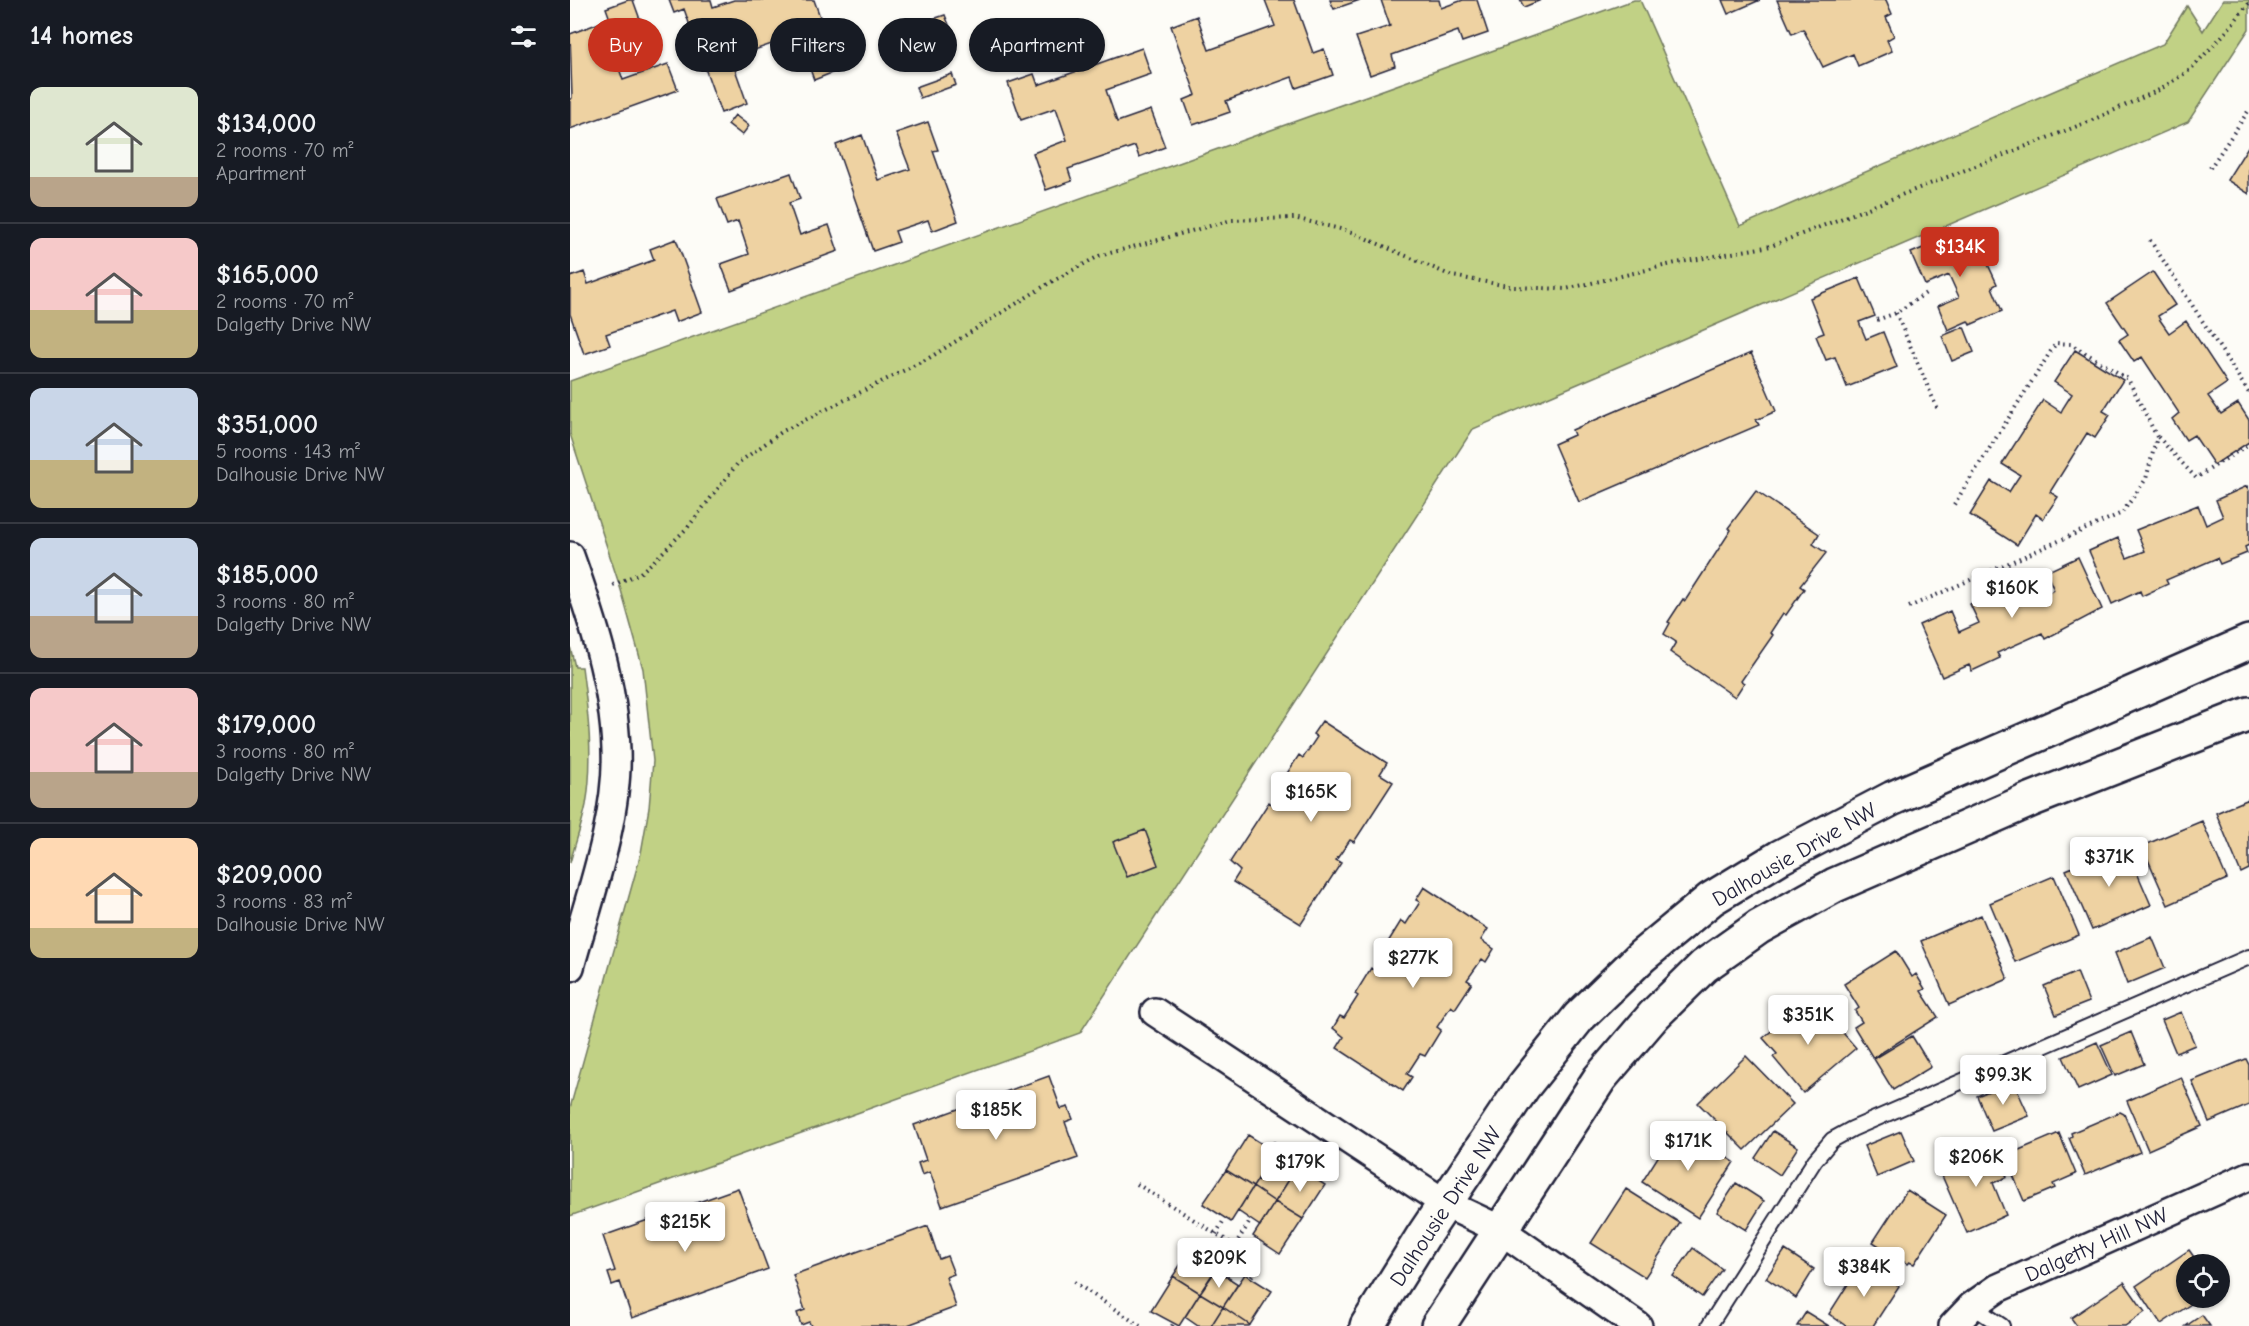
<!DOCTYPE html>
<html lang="en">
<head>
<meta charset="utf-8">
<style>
  :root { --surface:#171b24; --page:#242831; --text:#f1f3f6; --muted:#9ea1a6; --line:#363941; --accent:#c8321e }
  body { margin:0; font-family:"Comic Neue",sans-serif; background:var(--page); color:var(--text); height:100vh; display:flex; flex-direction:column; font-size:22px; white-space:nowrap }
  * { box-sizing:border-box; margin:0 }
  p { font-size:20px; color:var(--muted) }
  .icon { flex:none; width:33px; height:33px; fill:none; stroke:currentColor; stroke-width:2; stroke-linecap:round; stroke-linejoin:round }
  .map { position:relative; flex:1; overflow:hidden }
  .side { display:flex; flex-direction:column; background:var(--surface); width:570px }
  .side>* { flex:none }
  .hud { position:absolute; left:18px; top:18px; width:570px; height:54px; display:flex; gap:12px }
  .buttons { position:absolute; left:1606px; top:1254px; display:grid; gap:12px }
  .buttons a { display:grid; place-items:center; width:54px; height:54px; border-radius:50%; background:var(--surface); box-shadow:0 2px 4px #0004; font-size:30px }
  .price { position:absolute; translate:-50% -51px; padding:0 14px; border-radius:6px; background:#fff; color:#222; font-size:20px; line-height:39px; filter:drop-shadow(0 2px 3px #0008) }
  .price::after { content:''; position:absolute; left:50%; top:36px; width:18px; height:14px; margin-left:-9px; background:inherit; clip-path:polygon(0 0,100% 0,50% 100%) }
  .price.current { background:var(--accent); color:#fff }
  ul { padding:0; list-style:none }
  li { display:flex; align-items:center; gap:18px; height:150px; padding:0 30px }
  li+li { border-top:2px solid var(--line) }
  li span { display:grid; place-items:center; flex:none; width:168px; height:120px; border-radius:12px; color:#555 }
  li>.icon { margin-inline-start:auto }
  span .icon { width:72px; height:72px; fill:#fffc; stroke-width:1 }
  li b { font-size:26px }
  h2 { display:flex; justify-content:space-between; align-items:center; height:72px; padding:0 30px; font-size:26px }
  .tag { padding:0 21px; border-radius:27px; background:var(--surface); box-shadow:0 2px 4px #0004; font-size:21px; line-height:54px }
  .tag.current { background:var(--accent); color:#fff }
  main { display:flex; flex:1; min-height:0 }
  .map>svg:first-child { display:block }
  .green { fill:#c1d185; stroke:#727a60; stroke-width:1.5 }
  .building { fill:#eed2a2; stroke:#22223b; stroke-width:1.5 }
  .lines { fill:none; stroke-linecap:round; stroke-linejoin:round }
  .service-casing { stroke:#22223b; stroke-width:18 }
  .minor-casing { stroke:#22223b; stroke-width:32 }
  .tertiary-casing { stroke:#22223b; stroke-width:38 }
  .path { stroke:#22223b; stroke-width:4; stroke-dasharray:1.5 4.5; stroke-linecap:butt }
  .service { stroke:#fdfcf7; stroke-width:14 }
  .minor { stroke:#fdfcf7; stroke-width:27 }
  .tertiary { stroke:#fdfcf7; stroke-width:33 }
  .labels { text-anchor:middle; stroke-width:4.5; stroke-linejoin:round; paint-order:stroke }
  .street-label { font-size:22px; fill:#22223b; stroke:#fdfcf7 }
</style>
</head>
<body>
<main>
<section class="side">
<h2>14 homes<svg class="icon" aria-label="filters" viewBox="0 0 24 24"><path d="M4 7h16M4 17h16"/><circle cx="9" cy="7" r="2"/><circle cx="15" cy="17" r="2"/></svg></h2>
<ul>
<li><span style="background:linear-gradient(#dfe7d0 75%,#b9a48a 0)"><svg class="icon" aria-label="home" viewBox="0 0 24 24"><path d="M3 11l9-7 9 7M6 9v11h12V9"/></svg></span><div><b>$134,000</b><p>2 rooms · 70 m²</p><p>Apartment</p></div></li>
<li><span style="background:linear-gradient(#f6c9c9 60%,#c2b280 0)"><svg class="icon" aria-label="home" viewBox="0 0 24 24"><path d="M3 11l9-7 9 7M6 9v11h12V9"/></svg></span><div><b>$165,000</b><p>2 rooms · 70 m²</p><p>Dalgetty Drive NW</p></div></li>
<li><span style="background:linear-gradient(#c9d6e8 60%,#c2b280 0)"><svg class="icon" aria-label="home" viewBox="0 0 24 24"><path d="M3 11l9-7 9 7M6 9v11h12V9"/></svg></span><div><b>$351,000</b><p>5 rooms · 143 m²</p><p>Dalhousie Drive NW</p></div></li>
<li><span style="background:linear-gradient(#c9d6e8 65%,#b9a48a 0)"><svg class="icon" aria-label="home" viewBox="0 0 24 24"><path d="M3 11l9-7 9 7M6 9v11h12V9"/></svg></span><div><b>$185,000</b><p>3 rooms · 80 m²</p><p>Dalgetty Drive NW</p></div></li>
<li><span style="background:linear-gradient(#f6c9c9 70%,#b9a48a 0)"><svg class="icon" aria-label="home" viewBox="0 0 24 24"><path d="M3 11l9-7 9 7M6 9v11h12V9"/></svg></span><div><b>$179,000</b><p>3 rooms · 80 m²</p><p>Dalgetty Drive NW</p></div></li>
<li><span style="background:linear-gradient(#ffd9b3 75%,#c2b280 0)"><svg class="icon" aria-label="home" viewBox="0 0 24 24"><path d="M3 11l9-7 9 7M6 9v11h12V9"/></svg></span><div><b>$209,000</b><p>3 rooms · 83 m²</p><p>Dalhousie Drive NW</p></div></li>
</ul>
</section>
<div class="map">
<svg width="1679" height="1326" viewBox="0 0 1679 1326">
  <rect width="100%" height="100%" fill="#fdfcf7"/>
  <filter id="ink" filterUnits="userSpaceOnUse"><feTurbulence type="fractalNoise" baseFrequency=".0167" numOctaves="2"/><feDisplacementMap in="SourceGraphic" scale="12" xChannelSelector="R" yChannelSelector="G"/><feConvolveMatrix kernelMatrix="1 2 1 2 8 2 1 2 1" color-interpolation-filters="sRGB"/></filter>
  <g filter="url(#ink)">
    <path class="green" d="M 1064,0 L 1070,0 L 1170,226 L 1593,44 L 1617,6 L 1633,31 L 1653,0 L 1679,0 L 1679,29 L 1618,122 L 903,429 L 510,1033 L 0,1216 L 0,1108 L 71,853 L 79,808 L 83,761 L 73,669 L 51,590 L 0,434 L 0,381 Z
      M 0,646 L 5,667 L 12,667 C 18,712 24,759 16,805 C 12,824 5,844 0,863 Z"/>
    <path class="building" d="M 58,0 L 63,0 L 76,36 L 42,48 L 53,80 L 98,64 L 108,90 L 0,129 L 0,99 L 2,98 L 0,34 L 40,19 L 36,8 Z
      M 99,0 L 141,0 L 143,7 L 164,0 L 244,0 L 269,70 L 244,80 L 228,35 L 161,58 L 177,103 L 151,113 L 114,9 L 104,13 Z
      M 695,0 L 724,0 L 743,53 L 754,49 L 763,75 L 726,88 L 722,77 L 656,101 L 660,112 L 623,125 L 614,100 L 626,95 L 601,26 L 627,16 L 639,50 L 705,26 Z
      M 760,0 L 790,0 L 764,9 Z
      M 811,0 L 869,0 L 871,8 L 893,0 L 907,0 L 918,33 L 892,42 L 888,31 L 822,55 L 825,66 L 800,75 L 786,37 L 820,26 Z
      M 950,0 L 971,0 L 954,7 Z
      M 1152,0 L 1190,0 L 1158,14 Z
      M 1207,0 L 1316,0 L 1322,14 L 1316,17 L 1324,36 L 1317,40 L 1322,51 L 1288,66 L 1283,54 L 1253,67 L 1233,29 L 1222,34 Z
      M 375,15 L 384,37 L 366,43 L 357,21 Z
      M 572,48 L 581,74 L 536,90 L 547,122 L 581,110 L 595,147 L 569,157 L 565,146 L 498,169 L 502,181 L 476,190 L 463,153 L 497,140 L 486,108 L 451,120 L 438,83 L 464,74 L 468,85 Z
      M 382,74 L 386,85 L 350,98 L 346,87 Z
      M 165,115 L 179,126 L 172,135 L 158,124 Z
      M 358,122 L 368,150 L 363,151 L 388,221 L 362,231 L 358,220 L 325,231 L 329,242 L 303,251 L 266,145 L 292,135 L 308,180 L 340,169 L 326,133 Z
      M 1679,145 L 1679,194 L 1657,180 Z
      M 221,173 L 230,199 L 219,203 L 230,235 L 259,225 L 268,251 L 161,290 L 151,264 L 179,254 L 168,221 L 157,225 L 147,199 Z
      M 1399,229 L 1412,259 L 1415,258 L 1427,284 L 1422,287 L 1432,311 L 1400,325 L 1398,321 L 1378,330 L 1368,306 L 1389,297 L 1379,275 L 1355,285 L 1341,253 Z
      M 106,239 L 132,312 L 106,322 L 102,311 L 36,334 L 40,345 L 14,354 L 0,314 L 0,277 L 14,272 L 18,284 L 84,260 L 80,249 Z
      M 1583,272 L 1605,305 L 1588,316 L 1590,320 L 1599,333 L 1616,321 L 1657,383 L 1638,396 L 1651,414 L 1668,403 L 1679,420 L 1679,442 L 1644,465 L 1624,435 L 1616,440 L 1602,419 L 1609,413 L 1572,357 L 1564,362 L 1549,340 L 1558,334 L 1537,303 Z
      M 1289,278 L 1305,316 L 1289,322 L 1296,339 L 1313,332 L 1327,367 L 1277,387 L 1265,357 L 1256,360 L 1246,336 L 1254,333 L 1240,298 Z
      M 1394,327 L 1404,352 L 1382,361 L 1372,336 Z
      M 1505,350 L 1553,380 L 1533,411 L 1540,415 L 1525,438 L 1517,433 L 1480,492 L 1488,497 L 1473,519 L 1466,514 L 1447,545 L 1400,515 L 1421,481 L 1439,492 L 1444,484 L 1450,475 L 1432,464 L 1473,400 L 1491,412 L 1493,408 L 1502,394 L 1484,382 Z
      M 1181,353 L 1206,411 L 1186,420 L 1189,425 L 1009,502 L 984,444 L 1004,435 L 1002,430 Z
      M 1677,486 L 1679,491 L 1679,545 L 1675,547 L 1677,553 L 1650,564 L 1647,558 L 1596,580 L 1598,584 L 1572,596 L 1570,591 L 1542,604 L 1519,551 L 1548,538 L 1557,558 L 1575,551 L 1566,530 L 1628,505 L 1636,525 L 1653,517 L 1646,500 Z
      M 1186,491 L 1249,534 L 1243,544 L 1256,553 L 1230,586 L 1234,589 L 1216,615 L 1213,613 L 1200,633 L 1203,635 L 1171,681 L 1174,683 L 1165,697 L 1100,652 L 1106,642 L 1094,634 L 1100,623 L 1098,622 L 1113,599 L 1115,601 L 1161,530 L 1158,528 Z
      M 1508,557 L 1532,609 L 1475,639 L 1472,633 L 1427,653 L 1430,658 L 1402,671 L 1399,665 L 1372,677 L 1349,625 L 1380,611 L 1389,632 L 1409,623 L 1400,604 L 1457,576 L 1467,597 L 1476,594 L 1484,590 L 1476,572 Z
      M 752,721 L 817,763 L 810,774 L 823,782 L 784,842 L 780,840 L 766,860 L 771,863 L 731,924 L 663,882 L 670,871 L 660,862 L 699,802 L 703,805 L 716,784 L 712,781 L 729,755 L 733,758 L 747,737 L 743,734 Z
      M 1679,799 L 1679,869 L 1671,873 L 1646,813 Z
      M 1632,821 L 1657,879 L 1598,905 L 1572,846 Z
      M 575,830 L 588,865 L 557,877 L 543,842 Z
      M 1555,845 L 1581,905 L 1522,930 L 1496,870 Z
      M 1484,876 L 1509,935 L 1445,962 L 1420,903 Z
      M 854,887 L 918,929 L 911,940 L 924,949 L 916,962 L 912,959 L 897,980 L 902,983 L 885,1009 L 881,1006 L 867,1027 L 871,1030 L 855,1056 L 850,1054 L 837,1074 L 842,1077 L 833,1091 L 767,1048 L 774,1037 L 763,1028 L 770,1016 L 774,1018 L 788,996 L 785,994 L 801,968 L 805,971 L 819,949 L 815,947 L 831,921 L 836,924 L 850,902 L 846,900 Z
      M 1411,915 L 1438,979 L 1379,1005 L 1351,941 Z
      M 1582,937 L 1595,968 L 1557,984 L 1545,953 Z
      M 1326,951 L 1342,977 L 1346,974 L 1355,989 L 1351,991 L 1368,1017 L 1303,1058 L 1284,1027 L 1292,1022 L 1285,1011 L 1289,1008 L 1274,984 Z
      M 1507,972 L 1519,1002 L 1486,1015 L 1474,986 Z
      M 1238,1000 L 1252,1016 L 1256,1013 L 1286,1048 L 1233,1093 L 1203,1057 L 1207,1054 L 1193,1038 Z
      M 1611,1012 L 1625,1045 L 1606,1053 L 1592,1020 Z
      M 1561,1032 L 1574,1064 L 1545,1076 L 1531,1045 Z
      M 1342,1036 L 1361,1067 L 1323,1090 L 1304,1059 Z
      M 1527,1042 L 1542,1075 L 1508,1090 L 1493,1057 Z
      M 1176,1056 L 1223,1104 L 1175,1150 L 1128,1103 Z
      M 1676,1059 L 1679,1065 L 1679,1105 L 1639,1122 L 1622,1081 Z
      M 479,1076 L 491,1109 L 498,1107 L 503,1119 L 495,1122 L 508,1158 L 372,1206 L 360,1172 L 352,1175 L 348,1163 L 356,1160 L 344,1125 Z
      M 1611,1077 L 1632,1126 L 1578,1150 L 1557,1101 Z
      M 1443,1081 L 1459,1116 L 1422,1131 L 1407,1096 Z
      M 1550,1112 L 1554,1114 L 1570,1152 L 1515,1175 L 1499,1138 L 1502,1136 L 1501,1133 Z
      M 1108,1125 L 1164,1162 L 1128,1218 L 1072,1182 Z
      M 1203,1131 L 1228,1147 L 1210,1175 L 1185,1158 Z
      M 1331,1131 L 1344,1161 L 1307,1177 L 1294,1146 Z
      M 1489,1133 L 1506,1174 L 1483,1184 L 1485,1188 L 1454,1201 L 1435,1156 Z
      M 678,1135 L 705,1152 L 683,1187 L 656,1170 Z
      M 1424,1146 L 1437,1177 L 1423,1183 L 1436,1215 L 1397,1233 L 1369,1169 Z
      M 698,1164 L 720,1178 L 705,1202 L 683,1187 Z
      M 727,1167 L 755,1185 L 733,1219 L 705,1202 Z
      M 656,1170 L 683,1187 L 661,1222 L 633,1204 Z
      M 1166,1183 L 1194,1201 L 1176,1230 L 1147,1212 Z
      M 683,1187 L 705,1202 L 690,1226 L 668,1211 Z
      M 168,1188 L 198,1269 L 62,1318 L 50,1282 L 42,1285 L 38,1273 L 45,1271 L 33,1236 Z
      M 1056,1189 L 1110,1223 L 1075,1277 L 1021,1243 Z
      M 1337,1190 L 1376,1215 L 1344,1264 L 1339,1262 L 1337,1264 L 1303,1242 Z
      M 705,1202 L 733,1219 L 710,1254 L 683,1236 Z
      M 358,1226 L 369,1259 L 377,1256 L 384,1274 L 376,1277 L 386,1307 L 335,1326 L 241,1326 L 239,1322 L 231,1325 L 227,1313 L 235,1310 L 223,1275 Z
      M 626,1241 L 653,1258 L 630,1293 L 603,1276 Z
      M 1123,1248 L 1152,1269 L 1132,1297 L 1103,1276 Z
      M 1215,1250 L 1244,1269 L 1226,1298 L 1196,1278 Z
      M 1619,1250 L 1629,1264 L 1617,1264 L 1617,1298 L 1630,1298 L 1591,1324 L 1566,1286 Z
      M 1292,1262 L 1329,1286 L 1303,1326 L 1276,1326 L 1259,1314 Z
      M 646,1270 L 668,1284 L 653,1307 L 630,1293 Z
      M 675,1274 L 702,1291 L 680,1325 L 653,1307 Z
      M 603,1276 L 630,1293 L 609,1326 L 581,1311 Z
      M 1554,1282 L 1575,1312 L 1555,1326 L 1507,1326 L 1501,1318 Z
      M 630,1293 L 653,1307 L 641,1326 L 628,1326 L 615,1317 Z
      M 653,1307 L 680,1325 L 679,1326 L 641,1326 Z
      M 1236,1312 L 1259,1326 L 1227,1326 Z
      M 1632,1315 L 1640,1326 L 1616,1326 Z"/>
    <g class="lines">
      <defs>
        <path id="service" d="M 1402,1306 L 1432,1326
          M 1139,1326 L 1245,1160 L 1262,1140 L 1282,1129 L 1679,957"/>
        <path id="minor" d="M 0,556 C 22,618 44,684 46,750 C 49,818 18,901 0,967
          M 585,1012 L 876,1204 L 929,1229 L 1068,1326
          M 1383,1326 L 1402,1306 L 1428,1288 L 1679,1176"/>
        <path id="tertiary" d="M 797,1326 L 853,1236 L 953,1087 L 1009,1017 L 1072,956 L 1141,899 L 1210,857 L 1323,798 L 1679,642
          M 868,1326 L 1030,1078 L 1084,1015 L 1134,966 L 1189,927 L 1265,885 L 1460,800 L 1679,714"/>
      </defs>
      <use href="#service" class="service-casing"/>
      <use href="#minor" class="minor-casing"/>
      <use href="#tertiary" class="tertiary-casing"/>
      <path class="path" d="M 1640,168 L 1679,110
        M 1580,240 L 1679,393
        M 1326,313 L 1367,408
        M 1307,320 L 1326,313 L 1356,293
        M 1588,437 L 1626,478 L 1679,444
        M 43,585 L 70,573 L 84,561 L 118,527 L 168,463 L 213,431 L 359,358 L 481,282 L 529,256 L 662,220 L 724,218 L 779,231 L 882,276 L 944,287 L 996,289 L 1106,263 L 1201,246 L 1518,122 L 1589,90 L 1620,70 L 1656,32 L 1679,3
        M 1339,607 L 1552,513 L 1576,479 L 1587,437 L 1558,379 L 1501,344 L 1486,343 L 1383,506
        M 700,1149 L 704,1143 L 736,1165 L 732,1171
        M 711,1172 L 730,1143
        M 567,1184 L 691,1262 L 681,1277
        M 646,1234 L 655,1218
        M 665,1245 L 681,1220
        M 679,1254 L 688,1240
        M 647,1255 L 656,1240
        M 659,1278 L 676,1252
        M 504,1282 L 570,1326
        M 602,1326 L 603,1324"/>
      <use href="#service" class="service"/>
      <use href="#minor" class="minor"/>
      <use href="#tertiary" class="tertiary"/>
    </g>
  </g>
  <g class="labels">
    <g class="street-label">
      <text transform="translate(1224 854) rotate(-30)" y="8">Dalhousie Drive NW</text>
      <text transform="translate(875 1206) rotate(-57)" y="8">Dalhousie Drive NW</text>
      <text transform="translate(1526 1244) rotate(-24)" y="8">Dalgetty Hill NW</text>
    </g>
  </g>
</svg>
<div class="buttons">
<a><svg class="icon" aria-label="locate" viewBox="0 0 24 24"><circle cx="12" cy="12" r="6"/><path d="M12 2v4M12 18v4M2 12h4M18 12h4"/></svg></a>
</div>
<b class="price current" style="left:1390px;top:278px">$134K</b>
<b class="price" style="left:1442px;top:619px">$160K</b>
<b class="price" style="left:741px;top:823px">$165K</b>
<b class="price" style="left:1539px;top:888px">$371K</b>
<b class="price" style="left:843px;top:989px">$277K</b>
<b class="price" style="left:1238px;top:1046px">$351K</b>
<b class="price" style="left:1433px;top:1106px">$99.3K</b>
<b class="price" style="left:426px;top:1141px">$185K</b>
<b class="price" style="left:1118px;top:1172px">$171K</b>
<b class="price" style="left:1406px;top:1188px">$206K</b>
<b class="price" style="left:730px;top:1193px">$179K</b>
<b class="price" style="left:115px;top:1253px">$215K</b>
<b class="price" style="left:649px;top:1289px">$209K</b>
<b class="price" style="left:1294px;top:1298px">$384K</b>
<div class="hud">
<a class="tag current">Buy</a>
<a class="tag">Rent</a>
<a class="tag">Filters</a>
<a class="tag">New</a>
<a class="tag">Apartment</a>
</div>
</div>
</main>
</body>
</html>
